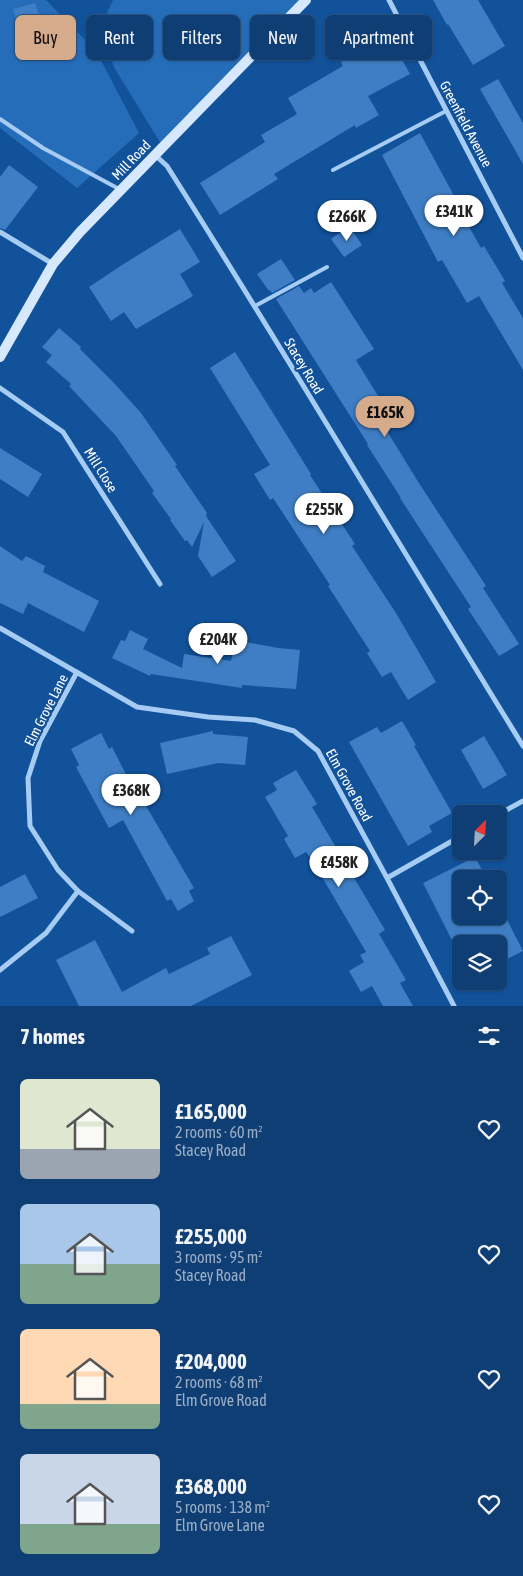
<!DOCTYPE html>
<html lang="en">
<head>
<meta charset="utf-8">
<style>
  :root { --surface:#0e3e74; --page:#1c497c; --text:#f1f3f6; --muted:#9baec5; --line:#2e5786; --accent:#d6ab8b }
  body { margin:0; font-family:"Asap Condensed",sans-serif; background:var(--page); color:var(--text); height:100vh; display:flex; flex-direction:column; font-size:19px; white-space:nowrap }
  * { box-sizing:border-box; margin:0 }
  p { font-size:16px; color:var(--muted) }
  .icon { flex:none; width:28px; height:28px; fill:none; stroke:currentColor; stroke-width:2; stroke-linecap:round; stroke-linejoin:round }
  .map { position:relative; height:1006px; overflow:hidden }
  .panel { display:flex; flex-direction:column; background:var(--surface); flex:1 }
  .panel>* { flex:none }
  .guide { position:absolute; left:15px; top:15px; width:494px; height:45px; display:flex; gap:10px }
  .needle { width:32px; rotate:24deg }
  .controls { position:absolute; left:452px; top:805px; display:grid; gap:10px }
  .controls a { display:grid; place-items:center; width:55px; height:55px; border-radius:8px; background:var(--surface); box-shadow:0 1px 4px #0004,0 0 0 1px var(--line); font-size:25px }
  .price { position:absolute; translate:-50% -42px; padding:0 11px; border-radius:18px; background:#fff; color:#222; font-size:16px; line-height:32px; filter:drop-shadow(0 1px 2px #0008) }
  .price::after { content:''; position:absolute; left:50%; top:30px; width:15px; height:11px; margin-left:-8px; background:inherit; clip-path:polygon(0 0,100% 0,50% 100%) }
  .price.selected { background:var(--accent); color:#111 }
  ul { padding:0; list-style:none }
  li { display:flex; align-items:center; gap:15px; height:125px; padding:0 20px }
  li span { display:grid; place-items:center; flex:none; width:140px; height:100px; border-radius:8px; color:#555 }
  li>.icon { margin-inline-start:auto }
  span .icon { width:60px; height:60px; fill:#fffc; stroke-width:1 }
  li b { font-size:21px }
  h2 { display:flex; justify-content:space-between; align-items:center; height:60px; padding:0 20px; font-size:21px }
  .tag { padding:0 18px; border-radius:8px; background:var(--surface); box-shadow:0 1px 4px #0004,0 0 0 1px var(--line); font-size:18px; line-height:45px }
  .tag.selected { background:var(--accent); color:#111 }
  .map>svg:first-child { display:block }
  .green { fill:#256db9 }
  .building { fill:#3f7ec4 }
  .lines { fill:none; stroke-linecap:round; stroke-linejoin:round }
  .lane { stroke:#a6ccf4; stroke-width:4 }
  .street { stroke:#a6ccf4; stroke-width:5 }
  .secondary { stroke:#d6e8fd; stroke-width:10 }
  .labels { text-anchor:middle; stroke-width:4.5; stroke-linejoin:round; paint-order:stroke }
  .street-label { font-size:14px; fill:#fff; stroke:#12529b }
</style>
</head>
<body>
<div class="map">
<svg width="523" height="1006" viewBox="0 0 523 1006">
  <rect width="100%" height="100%" fill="#12529b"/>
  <path class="green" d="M 0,0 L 46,0 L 96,51 L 139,133 L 77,188 L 0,128 Z
    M 113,0 L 306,0 L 163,147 L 115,69 L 99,31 Z"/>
  <path class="building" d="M 433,0 L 478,0 L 505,46 L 473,65 L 448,24 L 447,25 Z
    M 35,3 L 48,46 L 26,52 L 13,9 Z
    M 391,40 L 410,74 L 368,96 L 379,115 L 356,128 L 355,125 L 274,174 L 278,179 L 220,215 L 200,183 L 265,142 L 261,135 L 297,114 L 288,98 L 343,66 L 341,62 L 373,46 L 375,49 Z
    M 498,79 L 523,123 L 523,164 L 480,89 Z
    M 420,133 L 458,203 L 456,204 L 481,248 L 484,246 L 505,281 L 502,283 L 523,318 L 523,370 L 479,296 L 467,303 L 442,260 L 438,262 L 382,155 Z
    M 9,165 L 38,187 L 5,230 L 0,228 L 0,177 Z
    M 349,226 L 362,245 L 344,257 L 331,239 Z
    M 180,229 L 200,262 L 180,274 L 193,296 L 136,329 L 124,312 L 111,321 L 89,287 L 122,265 Z
    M 281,259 L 295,280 L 272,293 L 270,290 L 269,291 L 257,274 Z
    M 331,282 L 374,349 L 356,360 L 383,404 L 374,410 L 417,480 L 486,586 L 483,588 L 519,644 L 499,656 L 468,609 L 471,607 L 400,498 L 401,498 L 367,445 L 368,444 L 276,299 L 299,286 L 304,293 L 311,288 L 314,293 Z
    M 59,328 L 81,347 L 80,349 L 114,383 L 141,413 L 177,465 L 175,466 L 207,513 L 206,516 L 236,561 L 212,577 L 198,556 L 204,522 L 192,547 L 187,540 L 185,541 L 170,520 L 171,519 L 152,493 L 154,491 L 116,436 L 69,386 L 71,384 L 46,362 L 52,355 L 42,347 Z
    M 235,352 L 311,474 L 310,475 L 355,544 L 352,546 L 396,613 L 436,682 L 408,700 L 391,672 L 382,677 L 367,653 L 370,651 L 328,586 L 330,585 L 273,498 L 270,500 L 254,474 L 270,465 L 210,368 Z
    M 0,448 L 42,474 L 28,497 L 0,479 Z
    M 0,546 L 22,561 L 26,556 L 45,566 L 43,572 L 99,601 L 84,632 L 28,603 L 23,614 L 0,603 Z
    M 130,630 L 148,639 L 143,649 L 182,668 L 184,654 L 231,661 L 235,640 L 278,648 L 300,650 L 296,689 L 242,685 L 242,688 L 151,674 L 150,676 L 112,658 L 121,640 L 125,641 Z
    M 402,721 L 416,745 L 414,746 L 452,813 L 429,826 L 432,832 L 408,846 L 349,742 L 377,727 L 381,733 Z
    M 213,731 L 213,734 L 248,737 L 245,765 L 218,763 L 167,774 L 160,743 Z
    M 101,733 L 109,749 L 112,747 L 133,788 L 135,787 L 194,888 L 189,891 L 194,901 L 178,911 L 171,899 L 167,901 L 123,820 L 109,828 L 76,767 L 79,765 L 71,749 Z
    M 484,736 L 507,775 L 483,789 L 461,750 Z
    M 296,770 L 317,804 L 312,807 L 385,930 L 379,934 L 406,980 L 400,983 L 413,1006 L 383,1006 L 372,986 L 361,992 L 349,971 L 364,962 L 360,955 L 366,952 L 312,860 L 306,852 L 295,858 L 284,839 L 288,836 L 265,797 L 277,790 L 273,783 Z
    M 475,857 L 487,879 L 461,879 L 461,916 L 499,916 L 499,904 L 523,951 L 499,963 L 499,944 L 461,944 L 461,958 L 423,883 Z
    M 25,874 L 38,898 L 0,917 L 0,887 Z
    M 231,936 L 252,975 L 191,1006 L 79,1006 L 56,960 L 95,940 L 122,992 L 166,968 L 169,974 L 210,954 L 207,948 Z"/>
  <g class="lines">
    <path class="lane" d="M 0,119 L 43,148 L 119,189
      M 333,170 L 446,111
      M 255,306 L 327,267"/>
    <path class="street" d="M 389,0 L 523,258
      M 155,155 L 167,166 C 288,357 404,553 523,746
      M 0,232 L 53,264
      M 0,388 L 63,432 L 160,584
      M 0,628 L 137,707 L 208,717 L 255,720 L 294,731 L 318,751 L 387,878 L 454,1006
      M 77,672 L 40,741 L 28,778 L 30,826 L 58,870 L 78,891 L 132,931
      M 499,814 L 523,801
      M 387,878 L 461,836
      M 0,970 L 46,933 L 78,891"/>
    <path class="secondary" d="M 0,357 L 53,264 L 80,232 L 306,0"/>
  </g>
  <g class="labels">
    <g class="street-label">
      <text transform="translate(466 124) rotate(62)" y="5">Greenfield Avenue</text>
      <text transform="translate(131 160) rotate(-46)" y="5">Mill Road</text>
      <text transform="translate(304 366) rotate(59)" y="5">Stacey Road</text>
      <text transform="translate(101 470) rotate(58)" y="5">Mill Close</text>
      <text transform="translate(46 710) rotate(-63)" y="5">Elm Grove Lane</text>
      <text transform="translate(349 785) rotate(61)" y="5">Elm Grove Road</text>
    </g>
  </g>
</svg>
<div class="controls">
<a><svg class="needle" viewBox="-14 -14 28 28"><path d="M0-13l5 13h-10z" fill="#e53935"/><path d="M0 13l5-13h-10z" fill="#9baec5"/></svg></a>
<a><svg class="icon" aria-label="locate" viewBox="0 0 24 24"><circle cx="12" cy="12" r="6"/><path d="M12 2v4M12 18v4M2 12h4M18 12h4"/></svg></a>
<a><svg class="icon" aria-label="layers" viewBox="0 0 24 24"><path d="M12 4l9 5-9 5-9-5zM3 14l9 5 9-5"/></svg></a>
</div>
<b class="price" style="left:454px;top:237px">£341K</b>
<b class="price" style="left:347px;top:242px">£266K</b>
<b class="price selected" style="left:385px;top:438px">£165K</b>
<b class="price" style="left:324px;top:535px">£255K</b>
<b class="price" style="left:218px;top:665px">£204K</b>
<b class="price" style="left:131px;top:816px">£368K</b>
<b class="price" style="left:339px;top:888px">£458K</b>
<div class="guide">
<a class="tag selected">Buy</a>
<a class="tag">Rent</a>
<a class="tag">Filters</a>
<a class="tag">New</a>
<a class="tag">Apartment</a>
</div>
</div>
<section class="panel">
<h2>7 homes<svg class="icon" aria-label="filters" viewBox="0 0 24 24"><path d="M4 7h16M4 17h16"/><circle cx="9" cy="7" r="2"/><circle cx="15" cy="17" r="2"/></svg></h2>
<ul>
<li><span style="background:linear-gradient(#dfe7d0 70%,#9aa5b1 0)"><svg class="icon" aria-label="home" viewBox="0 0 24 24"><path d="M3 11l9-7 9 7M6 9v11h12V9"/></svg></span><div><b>£165,000</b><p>2 rooms · 60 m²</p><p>Stacey Road</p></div><svg class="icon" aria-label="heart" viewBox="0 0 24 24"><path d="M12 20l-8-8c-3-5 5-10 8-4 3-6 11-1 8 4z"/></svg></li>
<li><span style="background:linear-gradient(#a9c7e8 60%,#7fa58c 0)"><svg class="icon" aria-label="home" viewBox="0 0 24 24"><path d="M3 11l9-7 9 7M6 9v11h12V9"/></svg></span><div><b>£255,000</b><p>3 rooms · 95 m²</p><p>Stacey Road</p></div><svg class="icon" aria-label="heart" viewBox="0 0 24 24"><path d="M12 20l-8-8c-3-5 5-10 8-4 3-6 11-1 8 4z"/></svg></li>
<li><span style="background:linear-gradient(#ffd9b3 75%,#7fa58c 0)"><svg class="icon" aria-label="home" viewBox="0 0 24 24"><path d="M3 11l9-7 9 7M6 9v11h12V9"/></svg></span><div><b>£204,000</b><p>2 rooms · 68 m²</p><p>Elm Grove Road</p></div><svg class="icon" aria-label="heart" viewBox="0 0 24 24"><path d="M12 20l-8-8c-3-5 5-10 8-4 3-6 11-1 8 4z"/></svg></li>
<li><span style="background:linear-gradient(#c9d6e8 70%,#7fa58c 0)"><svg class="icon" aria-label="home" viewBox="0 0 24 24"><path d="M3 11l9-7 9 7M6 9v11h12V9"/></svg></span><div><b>£368,000</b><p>5 rooms · 138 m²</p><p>Elm Grove Lane</p></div><svg class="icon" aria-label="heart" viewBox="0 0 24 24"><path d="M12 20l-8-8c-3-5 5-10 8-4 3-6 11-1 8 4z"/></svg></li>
</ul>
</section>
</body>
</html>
